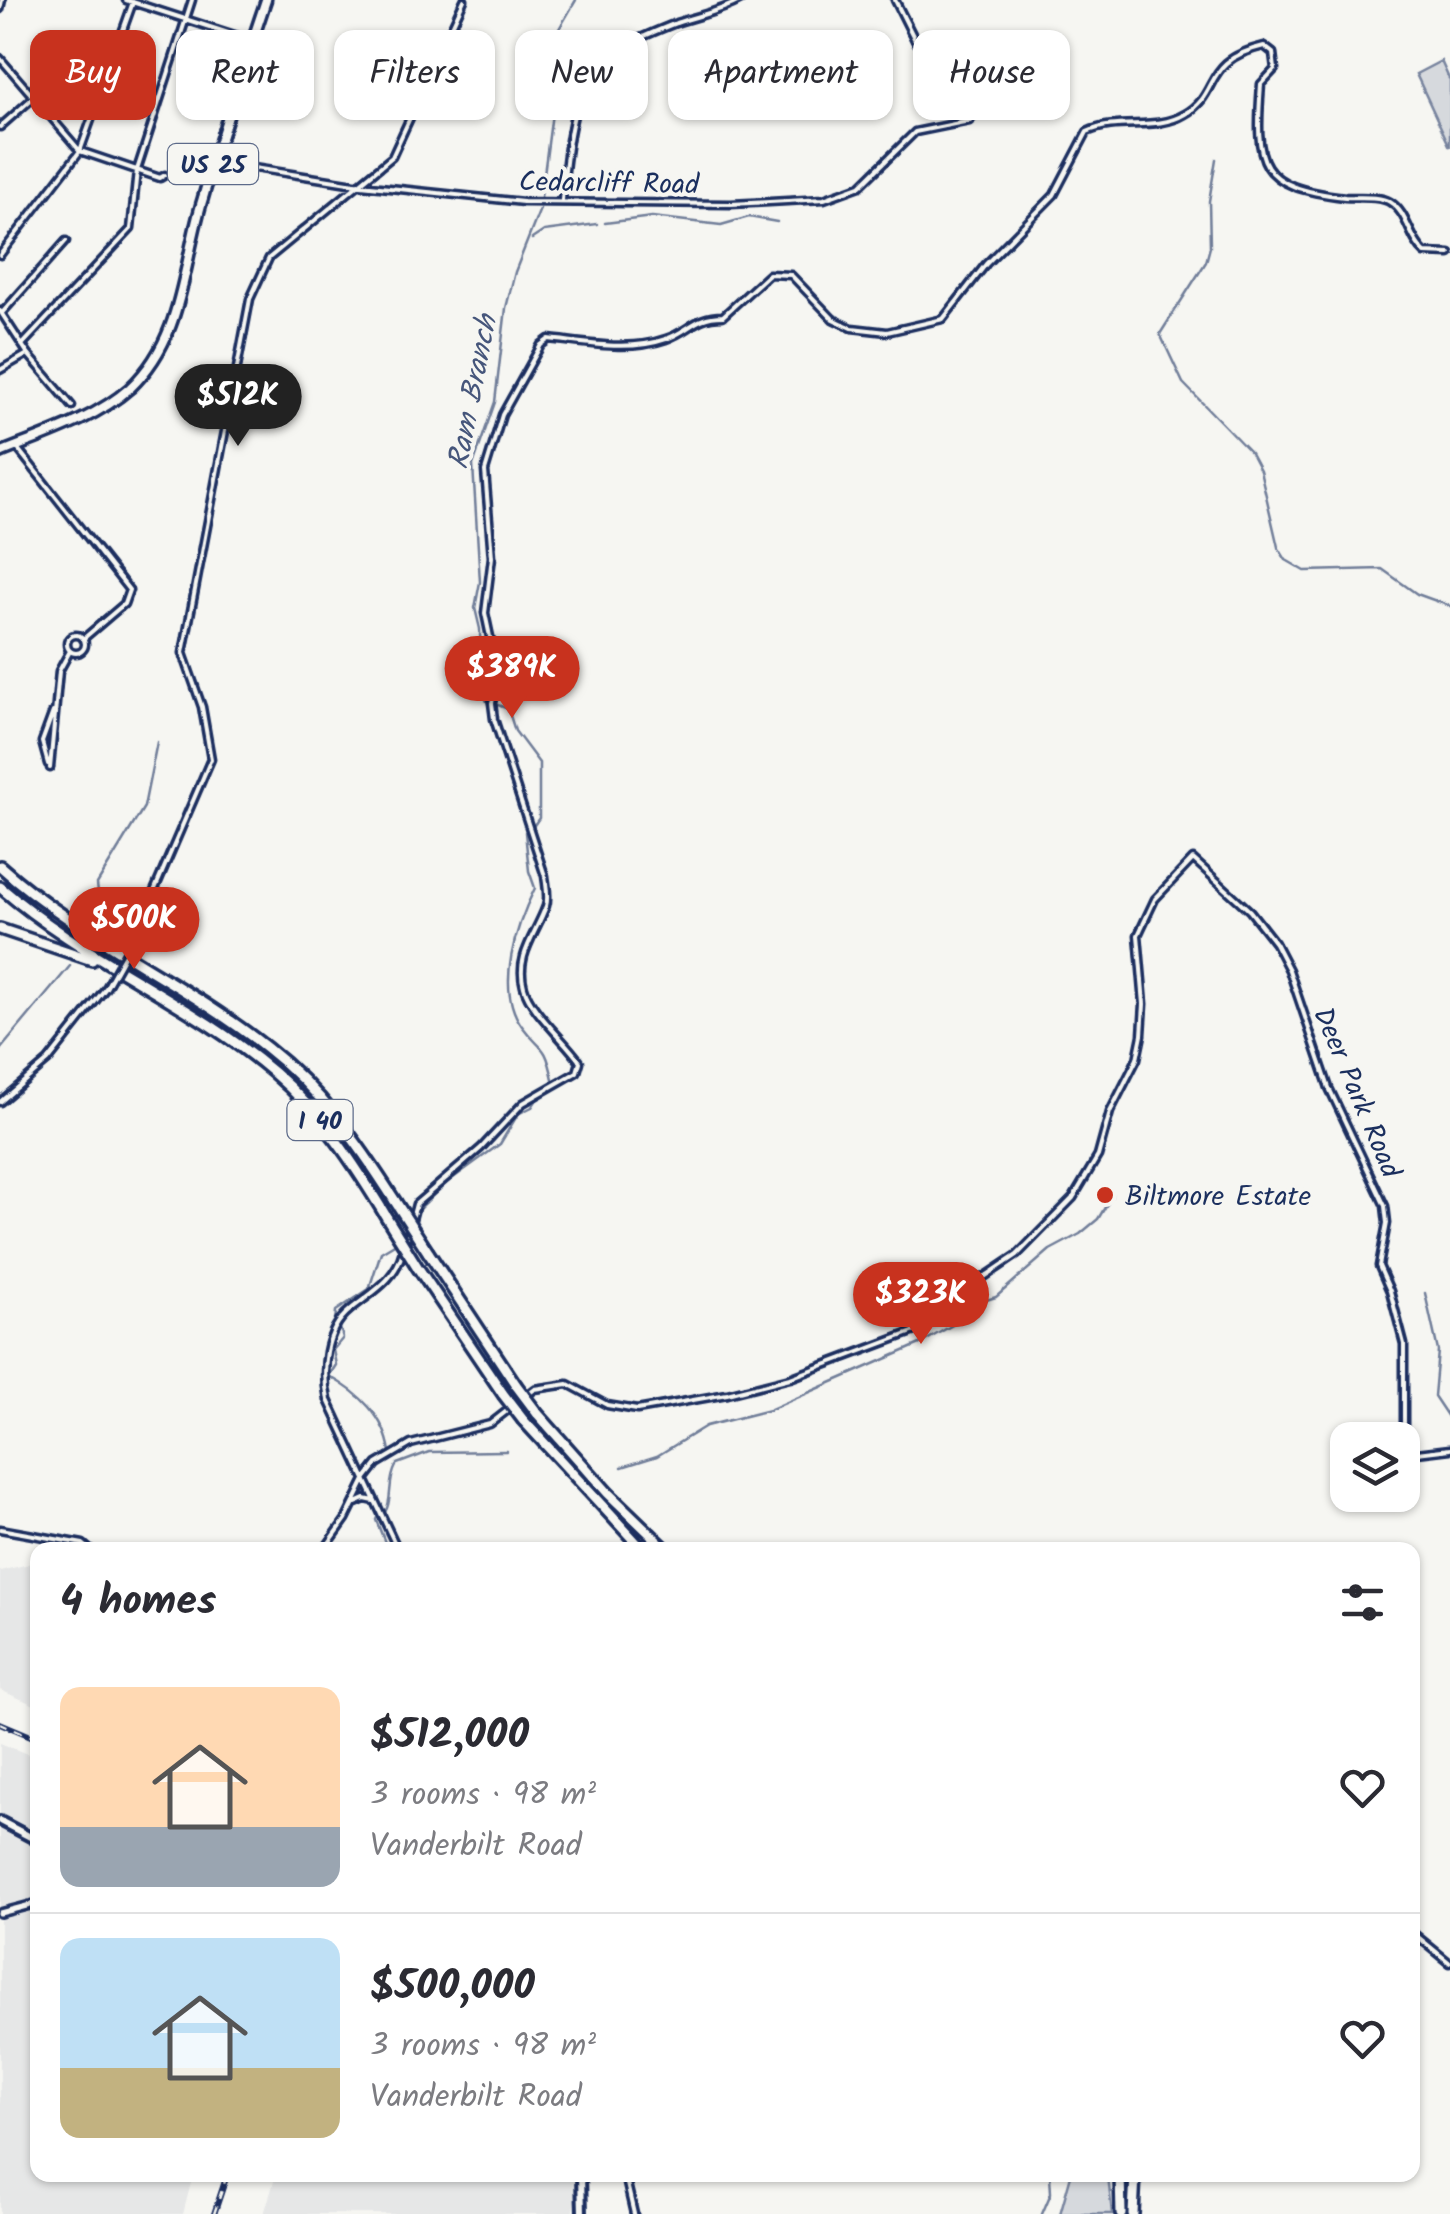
<!DOCTYPE html>
<html lang="en">
<head>
<meta charset="utf-8">
<style>
  :root { --surface:#fff; --page:#f2f2f3; --text:#2b2b33; --muted:#7c7c81; --line:#e1e1e2; --accent:#c8321e }
  body { margin:0; font-family:Kalam,sans-serif; background:var(--page); color:var(--text); height:100vh; display:flex; flex-direction:column; font-size:38px; white-space:nowrap }
  * { box-sizing:border-box; margin:0 }
  p { font-size:32px; color:var(--muted) }
  .icon { flex:none; width:55px; height:55px; fill:none; stroke:currentColor; stroke-width:2; stroke-linecap:round; stroke-linejoin:round }
  .map { position:relative; flex:1; overflow:hidden }
  .panel { position:absolute; left:30px; top:1542px; width:1390px; height:640px; display:flex; flex-direction:column; background:var(--surface); border-radius:20px; box-shadow:0 2px 8px #0004 }
  .panel>* { flex:none }
  .guide { position:absolute; left:30px; top:30px; width:1390px; height:90px; display:flex; gap:20px }
  .buttons { position:absolute; left:1330px; top:1422px; display:grid; gap:20px }
  .buttons a { display:grid; place-items:center; width:90px; height:90px; border-radius:20px; background:var(--surface); box-shadow:0 2px 8px #0004; font-size:50px }
  .price { position:absolute; translate:-50% -85px; padding:0 22px; border-radius:35px; background:var(--accent); color:#fff; font-size:32px; line-height:65px; filter:drop-shadow(0 2px 5px #0008) }
  .price::after { content:''; position:absolute; left:50%; top:60px; width:30px; height:22px; margin-left:-15px; background:inherit; clip-path:polygon(0 0,100% 0,50% 100%) }
  .price.selected { background:#222; color:#fff }
  ul { padding:0; list-style:none }
  li { display:flex; align-items:center; gap:30px; height:250px; padding:0 30px }
  li+li { border-top:2px solid var(--line) }
  li span { display:grid; place-items:center; flex:none; width:280px; height:200px; border-radius:20px; color:#555 }
  li>.icon { margin-inline-start:auto }
  span .icon { width:120px; height:120px; fill:#fffc; stroke-width:1 }
  li b { font-size:42px }
  h2 { display:flex; justify-content:space-between; align-items:center; height:120px; padding:0 30px; font-size:42px }
  .tag { padding:0 35px; border-radius:20px; background:var(--surface); box-shadow:0 2px 8px #0004; font-size:35px; line-height:90px }
  .tag.selected { background:var(--accent); color:#fff }
  .map>svg:first-child { display:block }
  .built { fill:#e6e7e7 }
  .green { fill:#d6d9dd; stroke:#78849e; stroke-width:2.5 }
  .lines { fill:none; stroke-linecap:round; stroke-linejoin:round }
  .stream { stroke:#717e99; stroke-width:2.5 }
  .minor-casing { stroke:#1b2f5e; stroke-width:11 }
  .tertiary-casing { stroke:#1b2f5e; stroke-width:12 }
  .secondary-casing { stroke:#1b2f5e; stroke-width:14 }
  .primary-casing { stroke:#1b2f5e; stroke-width:15 }
  .motorway-casing { stroke:#1b2f5e; stroke-width:16 }
  .minor { stroke:#f6f6f2; stroke-width:4 }
  .tertiary { stroke:#f6f6f2; stroke-width:5 }
  .secondary { stroke:#f6f6f2; stroke-width:6 }
  .primary { stroke:#f6f6f2; stroke-width:8 }
  .motorway { stroke:#f6f6f2; stroke-width:9 }
  .rail-casing { stroke:#1b2f5e; stroke-width:6 }
  .rail { stroke:#f6f6f2; stroke-width:2.5; stroke-dasharray:8; stroke-linecap:butt }
  .minor-bridge-casing { stroke:#1b2f5e; stroke-width:11; stroke-linecap:butt }
  .motorway-bridge-casing { stroke:#1b2f5e; stroke-width:16; stroke-linecap:butt }
  .minor-bridge { stroke:#f6f6f2; stroke-width:4 }
  .motorway-bridge { stroke:#f6f6f2; stroke-width:9 }
  .poi-dot { fill:#c8321e; stroke:#f6f6f2; stroke-width:4 }
  .labels { text-anchor:middle; stroke-width:8; stroke-linejoin:round; paint-order:stroke }
  .shield { fill:#f6f6f2; stroke:#5d6b8a; stroke-width:2.5 }
  .shield-label { font-size:25px; font-weight:bold; fill:#1b2f5e }
  .street-label { font-size:28px; fill:#1b2f5e; stroke:#f6f6f2 }
  .poi-label { font-size:28px; fill:#1b2f5e; stroke:#f6f6f2; text-anchor:start }
  .water-label { font-size:30px; font-style:italic; fill:#46567b; stroke:#f6f6f2 }
</style>
</head>
<body>
<div class="map">
<svg width="1450" height="2214" viewBox="0 0 1450 2214">
  <rect width="100%" height="100%" fill="#f6f6f2"/>
  <filter id="ink" filterUnits="userSpaceOnUse"><feTurbulence type="fractalNoise" baseFrequency=".01" numOctaves="2"/><feDisplacementMap in="SourceGraphic" scale="20" xChannelSelector="R" yChannelSelector="G"/><feConvolveMatrix kernelMatrix="1 2 1 2 8 2 1 2 1" color-interpolation-filters="sRGB"/></filter>
  <g filter="url(#ink)">
    <path class="built" d="M 37,1562 L 38,1562 L 37,1706 L 0,1690 L 0,1571 Z
      M 0,1743 L 37,1758 L 37,1835 L 0,1816 Z
      M 0,1827 L 37,1846 L 37,1898 L 0,1907 Z
      M 37,1909 L 38,2175 L 193,2175 L 183,2214 L 0,2214 L 0,1920 Z
      M 276,2175 L 575,2175 L 578,2188 L 572,2214 L 264,2214 Z"/>
    <path class="green" d="M 1441,61 L 1450,81 L 1450,147 L 1416,74 Z
      M 1071,2175 L 1108,2175 L 1112,2214 L 1060,2214 Z"/>
    <g class="lines">
      <path class="stream" d="M 1216,159 L 1209,201 L 1210,247 L 1206,262 L 1160,334 L 1183,383 L 1251,453 L 1260,470 L 1278,547 L 1286,560 L 1305,571 L 1382,569 L 1417,594 L 1450,606
        M 541,197 L 557,75 L 552,41 L 576,0
        M 605,223 L 652,217 L 721,225 L 749,217 L 777,222
        M 532,239 L 544,231 L 597,224
        M 498,705 L 508,709 L 515,731 L 539,763 L 539,818 L 532,828
        M 489,706 L 481,689 L 480,629 L 475,608 L 480,582 L 473,465 L 495,402 L 506,308 L 515,272 L 540,209
        M 525,832 L 529,871 L 535,888 C 517,924 494,988 522,1026 C 541,1052 545,1041 553,1079
        M 93,924 L 99,902 L 97,884 L 144,807 L 157,742
        M 0,1050 L 70,966
        M 420,1208 L 445,1184 L 500,1144 L 518,1114 L 532,1107 L 539,1096
        M 1425,1293 L 1438,1351 L 1434,1396 L 1450,1420
        M 335,1324 L 336,1311 L 369,1289 L 381,1252 L 396,1243
        M 340,1328 L 343,1338 L 333,1350 L 336,1365 L 329,1376 C 359,1393 385,1416 390,1452
        M 397,1464 L 429,1452 L 506,1451
        M 622,1467 L 657,1456 L 706,1426 L 769,1410 L 920,1344 L 956,1323 L 970,1305 L 996,1297 L 1050,1250 L 1080,1234 L 1098,1219 L 1113,1194
        M 385,1512 C 393,1501 387,1482 396,1466
        M 378,1515 L 376,1520 L 388,1550
        M 1042,2214 L 1051,2193 L 1050,2175"/>
      <defs>
        <path id="minor" d="M 126,0 L 253,41
          M 0,9 L 2,0
          M 0,58 L 80,151 L 160,178 L 165,175
          M 0,127 L 33,98
          M 216,162 L 361,185 L 523,202 L 731,204 L 824,199 L 860,186 L 915,132 L 969,121 L 977,113 L 975,103 L 916,42 L 895,0
          M 562,200 C 565,168 571,98 591,73 C 610,49 648,34 676,23 C 699,15 720,12 741,0
          M 0,255 L 80,151 L 133,2
          M 0,311 L 28,354 L 72,406
          M 2,313 L 66,241
          M 22,345 L 131,229 L 137,170 L 192,0
          M 0,370 L 26,355
          M 18,449 L 129,590 L 124,604 L 83,639
          M67 644a9 9 0 1 1 18 0a9 9 0 1 1-18 0Z
          M 48,764 L 42,742 L 53,712
          M 50,768 L 59,671 L 70,651
          M 133,940 L 211,759 L 202,707 L 183,653 L 250,299 L 269,258 L 392,157 L 464,0
          M 0,1102 L 48,1061 L 105,989
          M 406,1242 L 416,1204 L 481,1148 L 523,1103 L 577,1072 L 580,1062 C 565,1040 530,1011 524,987 C 515,956 536,934 546,906 C 549,897 546,885 545,876 L 494,719 L 492,703 L 498,675 L 485,613 L 492,557 L 485,471 L 502,415 L 541,345 L 549,339 C 587,343 629,352 666,339 C 690,331 694,316 723,316 L 769,274 L 791,275 L 833,319 L 852,328 L 887,332 L 943,319 L 986,264 L 1054,195 L 1087,132 C 1119,117 1155,132 1185,114 C 1222,93 1200,61 1264,46 L 1273,53 L 1275,69 L 1261,84 C 1255,164 1257,187 1345,197 C 1358,198 1379,195 1390,202 C 1408,213 1409,239 1425,253 L 1450,254
          M 356,1503 L 365,1499 L 374,1501
          M 0,1529 L 83,1544 L 90,1550
          M 324,1550 L 346,1519 L 366,1478 L 377,1464 L 411,1444 L 490,1424 L 535,1389 L 568,1384 L 607,1405 L 637,1410 L 727,1394 L 790,1378 L 918,1330 L 968,1288 L 1017,1255 L 1073,1198 L 1098,1156 L 1110,1112 L 1137,1059 L 1142,1035 L 1144,1004 L 1138,935 L 1155,899 L 1193,859 L 1250,911 L 1275,943 L 1289,970 L 1329,1088 L 1385,1206 L 1387,1223 L 1379,1266 L 1390,1291 L 1404,1344 L 1404,1437 L 1417,1453 L 1450,1449
          M 398,1550 L 328,1400 C 322,1370 324,1331 350,1310 C 372,1292 395,1281 403,1251
          M 1412,1932 L 1450,1963
          M 625,2175 L 634,2214"/>
        <path id="tertiary" d="M 0,1913 L 38,1903"/>
        <path id="secondary" d="M 0,1821 L 38,1841
          M 581,2175 L 582,2214"/>
        <path id="primary" d="M 0,453 C 44,435 94,420 130,388 C 185,336 182,265 203,198 C 222,131 244,66 266,0"/>
        <path id="motorway" d="M 0,866 C 81,939 182,980 267,1048 C 321,1090 358,1143 395,1201
          M 0,887 C 84,960 190,1001 274,1073 C 322,1114 355,1165 387,1218
          M 0,929 L 92,960
          M 428,1252 L 516,1385
          M 418,1268 L 503,1394
          M 537,1413 L 608,1493 L 667,1550
          M 523,1420 L 643,1550
          M 1120,2175 L 1121,2214
          M 1133,2214 L 1135,2175"/>
      </defs>
      <use href="#minor" class="minor-casing"/>
      <use href="#tertiary" class="tertiary-casing"/>
      <use href="#secondary" class="secondary-casing"/>
      <use href="#primary" class="primary-casing"/>
      <use href="#motorway" class="motorway-casing"/>
      <use href="#minor" class="minor"/>
      <use href="#tertiary" class="tertiary"/>
      <use href="#secondary" class="secondary"/>
      <use href="#primary" class="primary"/>
      <use href="#motorway" class="motorway"/>
      <defs>
        <path id="rail" d="M 0,1723 L 38,1739
          M 214,2214 L 227,2175"/>
      </defs>
      <use href="#rail" class="rail-casing"/>
      <use href="#rail" class="rail"/>
      <defs>
        <path id="minor-bridge" d="M 106,988 L 133,940"/>
        <path id="motorway-bridge" d="M 395,1201 L 428,1252
          M 387,1218 L 418,1268
          M 516,1385 L 537,1413
          M 503,1394 L 523,1420"/>
      </defs>
      <use href="#minor-bridge" class="minor-bridge-casing"/>
      <use href="#motorway-bridge" class="motorway-bridge-casing"/>
      <use href="#minor-bridge" class="minor-bridge"/>
      <use href="#motorway-bridge" class="motorway-bridge"/>
    </g>
  </g>
  <circle class="poi-dot" cx="1105" cy="1195" r="10"/>
  <g class="labels">
    <g class="shield">
      <rect x="168" y="144" width="90" height="40" rx="8"/>
      <rect x="287.5" y="1100" width="65" height="40" rx="8"/>
    </g>
    <g class="shield-label">
      <text x="213" y="173">US 25</text>
      <text x="320" y="1129">I 40</text>
    </g>
    <g class="street-label">
      <text transform="translate(609 182) rotate(1)" y="10">Cedarcliff Road</text>
      <text transform="translate(1358 1092) rotate(67)" y="10">Deer Park Road</text>
    </g>
    <g class="poi-label">
      <text x="1125" y="1205">Biltmore Estate</text>
    </g>
    <g class="water-label">
      <text transform="translate(472 392) rotate(-79)" y="10">Ram Branch</text>
    </g>
  </g>
</svg>
<div class="buttons">
<a><svg class="icon" aria-label="layers" viewBox="0 0 24 24"><path d="M12 4l9 5-9 5-9-5zM3 14l9 5 9-5"/></svg></a>
</div>
<b class="price selected" style="left:238px;top:449px">$512K</b>
<b class="price" style="left:512px;top:721px">$389K</b>
<b class="price" style="left:134px;top:972px">$500K</b>
<b class="price" style="left:921px;top:1347px">$323K</b>
<div class="guide">
<a class="tag selected">Buy</a>
<a class="tag">Rent</a>
<a class="tag">Filters</a>
<a class="tag">New</a>
<a class="tag">Apartment</a>
<a class="tag">House</a>
</div>
<section class="panel">
<h2>4 homes<svg class="icon" aria-label="filters" viewBox="0 0 24 24"><path d="M4 7h16M4 17h16"/><circle cx="9" cy="7" r="2"/><circle cx="15" cy="17" r="2"/></svg></h2>
<ul>
<li><span style="background:linear-gradient(#ffd9b3 70%,#9aa5b1 0)"><svg class="icon" aria-label="home" viewBox="0 0 24 24"><path d="M3 11l9-7 9 7M6 9v11h12V9"/></svg></span><div><b>$512,000</b><p>3 rooms · 98 m²</p><p>Vanderbilt Road</p></div><svg class="icon" aria-label="heart" viewBox="0 0 24 24"><path d="M12 20l-8-8c-3-5 5-10 8-4 3-6 11-1 8 4z"/></svg></li>
<li><span style="background:linear-gradient(#bfe0f5 65%,#c2b280 0)"><svg class="icon" aria-label="home" viewBox="0 0 24 24"><path d="M3 11l9-7 9 7M6 9v11h12V9"/></svg></span><div><b>$500,000</b><p>3 rooms · 98 m²</p><p>Vanderbilt Road</p></div><svg class="icon" aria-label="heart" viewBox="0 0 24 24"><path d="M12 20l-8-8c-3-5 5-10 8-4 3-6 11-1 8 4z"/></svg></li>
</ul>
</section>
</div>
</body>
</html>
